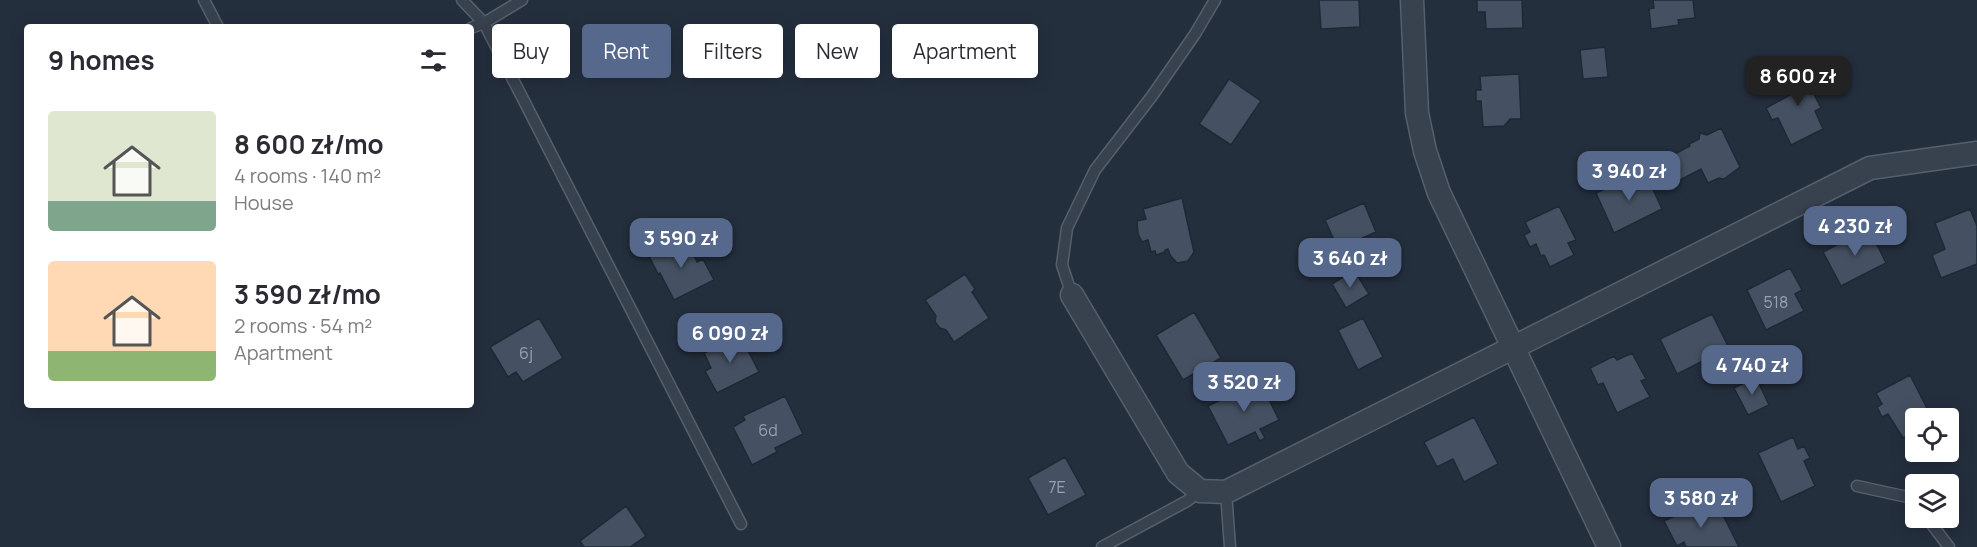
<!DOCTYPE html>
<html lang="en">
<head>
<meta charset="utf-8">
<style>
  :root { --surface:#fff; --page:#f2f2f3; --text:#2b2b33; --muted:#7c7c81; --accent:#56698c }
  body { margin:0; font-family:Manrope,sans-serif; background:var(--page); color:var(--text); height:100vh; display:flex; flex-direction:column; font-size:22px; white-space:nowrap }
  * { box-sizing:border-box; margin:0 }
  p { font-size:20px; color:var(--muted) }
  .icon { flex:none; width:33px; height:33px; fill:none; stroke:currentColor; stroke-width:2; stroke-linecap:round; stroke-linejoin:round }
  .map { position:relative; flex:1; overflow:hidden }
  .details { position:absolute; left:24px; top:24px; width:450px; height:384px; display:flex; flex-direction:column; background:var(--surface); border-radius:6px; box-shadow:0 3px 15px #0003 }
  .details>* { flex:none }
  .hud { position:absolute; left:492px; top:24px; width:570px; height:54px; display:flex; gap:12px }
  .tools { position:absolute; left:1905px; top:408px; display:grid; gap:12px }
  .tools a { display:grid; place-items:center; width:54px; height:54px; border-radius:6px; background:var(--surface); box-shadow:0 3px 15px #0003; font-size:30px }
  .price { position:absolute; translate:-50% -51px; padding:0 14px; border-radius:12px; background:var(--accent); color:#fff; font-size:20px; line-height:39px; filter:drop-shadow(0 2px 3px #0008) }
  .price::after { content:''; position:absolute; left:50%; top:36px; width:18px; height:14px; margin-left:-9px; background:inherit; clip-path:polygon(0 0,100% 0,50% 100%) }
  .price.current { background:#222; color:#fff }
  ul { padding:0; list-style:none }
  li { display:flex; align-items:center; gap:18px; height:150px; padding:0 24px }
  li span { display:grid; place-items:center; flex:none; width:168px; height:120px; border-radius:6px; color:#555 }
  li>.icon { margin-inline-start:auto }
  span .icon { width:72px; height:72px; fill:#fffc; stroke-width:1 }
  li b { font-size:26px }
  h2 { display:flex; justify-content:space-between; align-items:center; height:72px; padding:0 24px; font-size:26px }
  .pill { padding:0 21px; border-radius:6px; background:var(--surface); box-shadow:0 3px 15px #0003; font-size:21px; line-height:54px }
  .pill.current { background:var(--accent); color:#fff }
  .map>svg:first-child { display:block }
  .building { fill:#455162; stroke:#1f2835; stroke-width:1.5 }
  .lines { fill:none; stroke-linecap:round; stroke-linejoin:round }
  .service-casing { stroke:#565f6c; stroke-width:13 }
  .minor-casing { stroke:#565f6c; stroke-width:25 }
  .service { stroke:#38414e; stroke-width:10 }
  .minor { stroke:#38414e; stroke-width:22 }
  .labels { text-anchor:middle; stroke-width:6; stroke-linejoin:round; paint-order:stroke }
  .number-label { font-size:16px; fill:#98a1af }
</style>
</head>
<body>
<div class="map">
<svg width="1977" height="547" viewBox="0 0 1977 547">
  <rect width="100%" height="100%" fill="#242f3e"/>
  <path class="building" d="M 1319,0 L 1359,0 L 1360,27 L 1321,29 Z
    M 1477,0 L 1522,0 L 1523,28 L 1486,29 L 1485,12 L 1477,12 Z
    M 1653,0 L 1693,0 L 1695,18 L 1678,20 L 1679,25 L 1651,29 L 1649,9 L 1654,8 Z
    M 1605,47 L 1608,77 L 1583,79 L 1580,50 Z
    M 1803,63 L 1815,86 L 1811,88 L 1821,108 L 1815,111 L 1823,129 L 1791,145 L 1778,118 L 1772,120 L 1766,108 L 1792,94 L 1782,74 Z
    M 1519,74 L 1521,119 L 1510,119 L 1504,126 L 1483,127 L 1481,101 L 1476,101 L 1476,90 L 1481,90 L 1480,76 Z
    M 1229,79 L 1261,101 L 1231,145 L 1199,124 Z
    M 1721,128 L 1740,167 L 1724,179 L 1719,178 L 1708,183 L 1701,169 L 1680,180 L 1669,157 L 1690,146 L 1689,144 L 1699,139 L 1700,133 L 1707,135 Z
    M 1645,172 L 1662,209 L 1614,233 L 1596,193 L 1630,177 L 1631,179 Z
    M 1182,198 L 1194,252 L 1188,261 L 1177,263 L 1170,255 L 1168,249 L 1165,250 L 1165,252 L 1156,255 L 1155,251 L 1151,252 L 1148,240 L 1142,242 L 1138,234 L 1137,221 L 1146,219 L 1143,209 Z
    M 1364,203 L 1376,232 L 1338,249 L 1325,220 Z
    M 1559,206 L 1576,240 L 1568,243 L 1574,255 L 1550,267 L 1544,255 L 1541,256 L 1536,244 L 1530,247 L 1524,235 L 1530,232 L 1525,222 Z
    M 1970,209 L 1977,226 L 1977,264 L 1941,278 L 1932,255 L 1945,249 L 1935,223 Z
    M 1869,228 L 1886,263 L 1841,286 L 1823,252 Z
    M 685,237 L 697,262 L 703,259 L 714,280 L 674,300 L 660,273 L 658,274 L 649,256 Z
    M 1790,268 L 1802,290 L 1795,294 L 1804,311 L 1766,330 L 1747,290 Z
    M 1354,270 L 1369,294 L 1346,308 L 1332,284 Z
    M 965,274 L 975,289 L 972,292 L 989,318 L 954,342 L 946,330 L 940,328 L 935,322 L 936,316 L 925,300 Z
    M 1194,312 L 1221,358 L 1183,380 L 1156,335 Z
    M 1712,314 L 1729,348 L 1677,374 L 1660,339 Z
    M 539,318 L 563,358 L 523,382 L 516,372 L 508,377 L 490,347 Z
    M 1363,318 L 1383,357 L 1358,370 L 1338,330 Z
    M 740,335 L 759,372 L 717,393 L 705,371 L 711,368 L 704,353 Z
    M 1632,353 L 1646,379 L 1641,381 L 1650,397 L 1617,413 L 1603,383 L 1598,385 L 1590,368 L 1614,356 L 1617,360 Z
    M 1910,375 L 1932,418 L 1916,418 L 1916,431 L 1903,438 L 1888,414 L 1882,417 L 1877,407 L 1882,404 L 1876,393 Z
    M 1756,377 L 1769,405 L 1748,415 L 1734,388 Z
    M 1260,381 L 1279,420 L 1260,429 L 1265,438 L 1260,441 L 1255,432 L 1228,445 L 1208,406 Z
    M 785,396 L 803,434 L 775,448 L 777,452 L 752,465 L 733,427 L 745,420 L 743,416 Z
    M 1474,417 L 1498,464 L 1464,482 L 1453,459 L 1437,467 L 1424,442 Z
    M 1793,437 L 1798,449 L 1804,446 L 1810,458 L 1804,461 L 1815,486 L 1781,502 L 1758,453 Z
    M 1065,457 L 1086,495 L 1048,515 L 1028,478 Z
    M 1696,505 L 1700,514 L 1718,505 L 1739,547 L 1686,547 L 1684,542 L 1677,546 L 1664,521 Z
    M 626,506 L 646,536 L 630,547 L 584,547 L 580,541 Z"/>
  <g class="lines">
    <defs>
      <path id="service" d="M 204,0 L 218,27
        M 462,0 L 484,23 L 471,28
        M 522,0 L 484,23 L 741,524
        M 1072,295 L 1062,265 L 1067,228 L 1095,170 L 1152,96 L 1195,34 L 1215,0
        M 1857,486 L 1912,498 L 1916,503
        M 1226,492 L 1230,547
        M 1927,518 L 1949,547
        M 1102,547 L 1187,501 L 1200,491"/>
      <path id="minor" d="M 1412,0 L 1417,113 L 1425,151 L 1439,193 L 1609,547
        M 1072,295 L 1178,473 L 1200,491 L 1226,492 L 1870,168 L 1977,153"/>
    </defs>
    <use href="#service" class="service-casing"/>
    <use href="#minor" class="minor-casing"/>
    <use href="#service" class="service"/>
    <use href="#minor" class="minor"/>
  </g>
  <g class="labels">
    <g class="number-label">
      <text x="1776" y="308">518</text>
      <text x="526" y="359">6j</text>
      <text x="768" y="436">6d</text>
      <text x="1057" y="493">7E</text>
    </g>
  </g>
</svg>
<div class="tools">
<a><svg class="icon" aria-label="locate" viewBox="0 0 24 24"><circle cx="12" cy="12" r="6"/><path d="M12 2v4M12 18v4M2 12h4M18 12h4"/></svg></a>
<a><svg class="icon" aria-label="layers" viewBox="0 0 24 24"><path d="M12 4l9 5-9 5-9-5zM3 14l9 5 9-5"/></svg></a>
</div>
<b class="price current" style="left:1798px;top:107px">8 600 zł</b>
<b class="price" style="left:1629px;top:202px">3 940 zł</b>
<b class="price" style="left:1855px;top:257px">4 230 zł</b>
<b class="price" style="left:681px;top:269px">3 590 zł</b>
<b class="price" style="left:1350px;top:289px">3 640 zł</b>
<b class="price" style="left:730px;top:364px">6 090 zł</b>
<b class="price" style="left:1752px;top:396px">4 740 zł</b>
<b class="price" style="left:1244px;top:413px">3 520 zł</b>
<b class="price" style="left:1701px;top:529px">3 580 zł</b>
<div class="hud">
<a class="pill">Buy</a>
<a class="pill current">Rent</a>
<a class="pill">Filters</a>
<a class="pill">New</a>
<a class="pill">Apartment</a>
</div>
<section class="details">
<h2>9 homes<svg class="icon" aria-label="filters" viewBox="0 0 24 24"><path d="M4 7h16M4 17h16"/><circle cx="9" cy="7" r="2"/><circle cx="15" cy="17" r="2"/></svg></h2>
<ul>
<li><span style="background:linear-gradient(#dfe7d0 75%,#7fa58c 0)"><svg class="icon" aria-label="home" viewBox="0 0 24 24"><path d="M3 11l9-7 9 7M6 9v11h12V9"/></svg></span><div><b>8 600 zł/mo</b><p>4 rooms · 140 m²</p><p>House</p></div></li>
<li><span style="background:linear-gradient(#ffd9b3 75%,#8fb573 0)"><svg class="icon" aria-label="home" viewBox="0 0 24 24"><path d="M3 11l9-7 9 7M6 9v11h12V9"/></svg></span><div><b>3 590 zł/mo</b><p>2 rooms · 54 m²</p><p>Apartment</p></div></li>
</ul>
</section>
</div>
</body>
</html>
